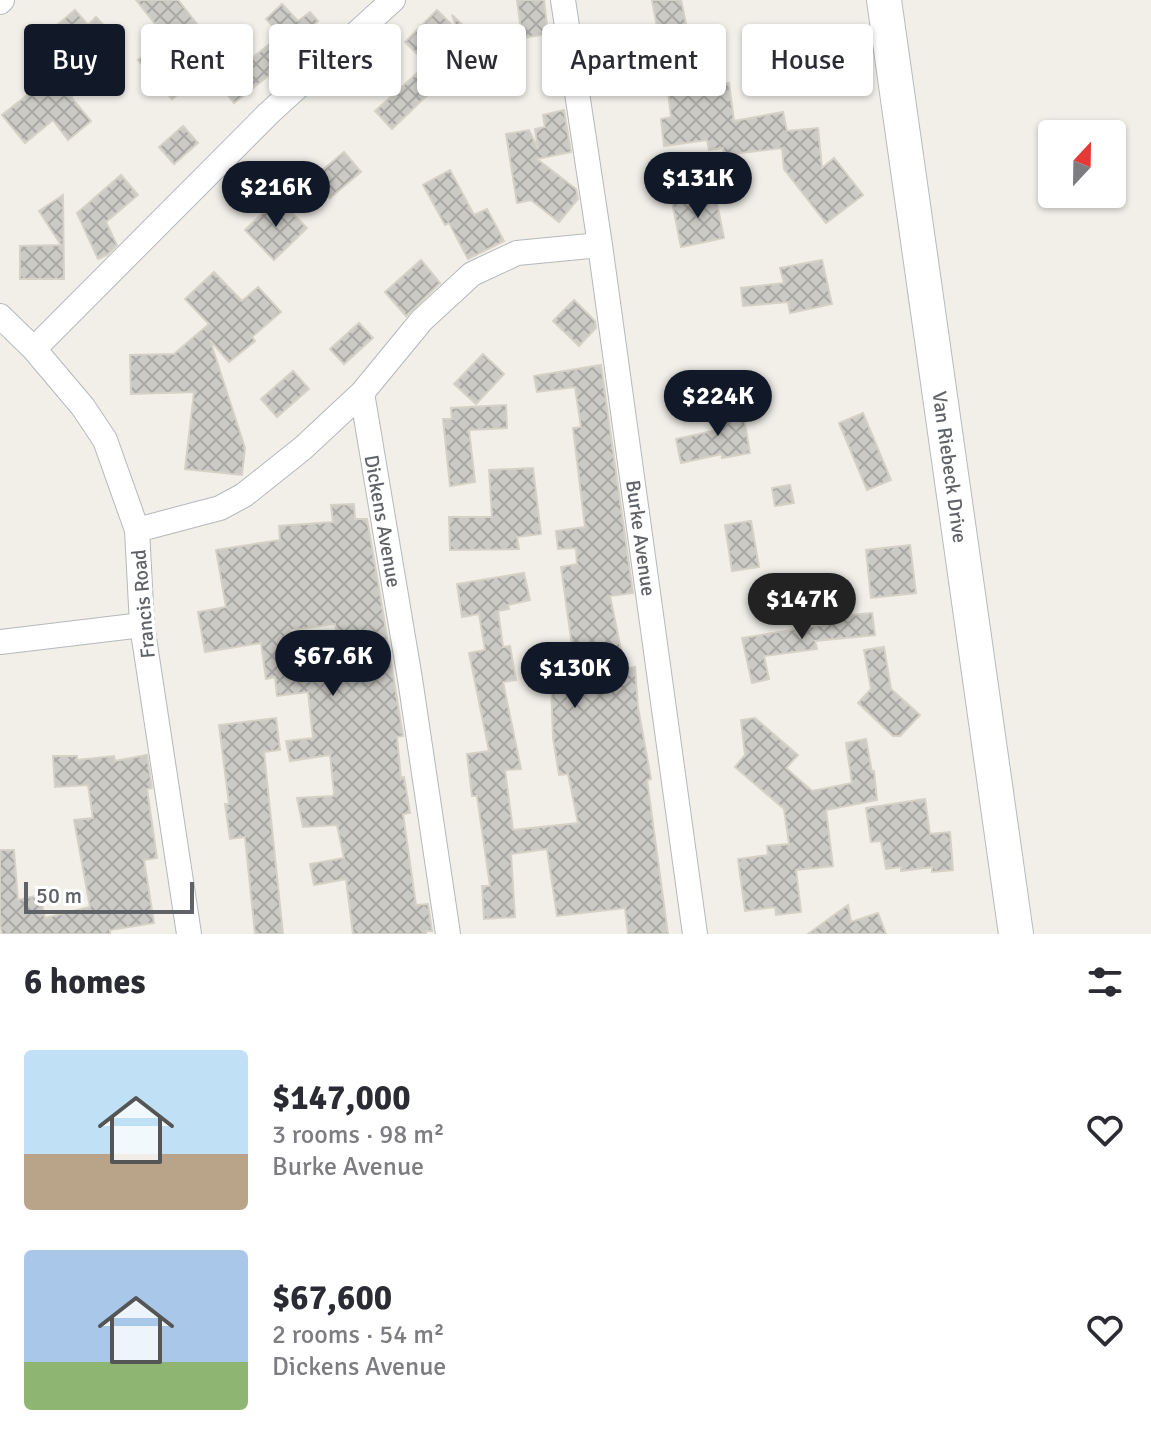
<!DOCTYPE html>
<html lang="en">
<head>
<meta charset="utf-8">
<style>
  :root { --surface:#fff; --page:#f2f2f3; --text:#2b2b33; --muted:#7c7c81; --accent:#111827 }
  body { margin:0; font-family:Signika,sans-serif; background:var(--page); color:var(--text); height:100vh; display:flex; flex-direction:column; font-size:30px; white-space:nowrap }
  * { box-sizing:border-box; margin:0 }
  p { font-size:26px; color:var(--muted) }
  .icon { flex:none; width:44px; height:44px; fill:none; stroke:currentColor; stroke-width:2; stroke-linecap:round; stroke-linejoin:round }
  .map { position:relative; height:934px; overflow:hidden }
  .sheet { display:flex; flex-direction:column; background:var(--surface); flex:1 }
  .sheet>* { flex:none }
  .top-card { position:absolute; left:24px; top:24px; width:1104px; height:72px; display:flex; gap:16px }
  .needle { width:52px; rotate:22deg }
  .buttons { position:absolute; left:1038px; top:120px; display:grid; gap:16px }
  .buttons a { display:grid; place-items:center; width:88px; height:88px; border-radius:8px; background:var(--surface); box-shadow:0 2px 6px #0004; font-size:40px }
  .scale { position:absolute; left:24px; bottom:20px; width:170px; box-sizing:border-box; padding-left:8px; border:4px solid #5f6368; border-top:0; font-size:22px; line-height:28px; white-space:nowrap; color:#5f6368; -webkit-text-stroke:6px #fff; paint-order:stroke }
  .price { position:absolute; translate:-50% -68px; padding:0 18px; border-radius:28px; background:var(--accent); color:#fff; font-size:26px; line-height:52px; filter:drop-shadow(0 2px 4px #0008) }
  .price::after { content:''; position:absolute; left:50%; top:48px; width:24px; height:18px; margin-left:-12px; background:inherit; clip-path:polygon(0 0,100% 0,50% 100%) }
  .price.selected { background:#222; color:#fff }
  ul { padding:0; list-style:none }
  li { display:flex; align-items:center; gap:24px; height:200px; padding:0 24px }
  li span { display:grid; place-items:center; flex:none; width:224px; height:160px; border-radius:8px; color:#555 }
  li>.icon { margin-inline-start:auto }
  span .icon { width:96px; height:96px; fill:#fffc; stroke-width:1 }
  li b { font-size:34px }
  h2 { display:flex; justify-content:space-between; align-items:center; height:96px; padding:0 24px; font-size:34px }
  .tag { padding:0 28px; border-radius:8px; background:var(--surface); box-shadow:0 2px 6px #0004; font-size:28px; line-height:72px }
  .tag.selected { background:var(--accent); color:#fff }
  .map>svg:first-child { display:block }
  .building { fill:url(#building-cross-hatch); stroke:#d6d1c6; stroke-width:2; fill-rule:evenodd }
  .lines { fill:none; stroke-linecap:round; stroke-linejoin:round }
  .street-casing { stroke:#b5b8bc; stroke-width:26 }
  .secondary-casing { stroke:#b6babf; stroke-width:36 }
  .street { stroke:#fff; stroke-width:24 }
  .secondary { stroke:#fff; stroke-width:34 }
  .labels { text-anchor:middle; stroke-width:7; stroke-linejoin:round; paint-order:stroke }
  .street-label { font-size:20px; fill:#5f6368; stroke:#fff }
</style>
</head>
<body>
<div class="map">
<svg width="1151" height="934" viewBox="0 0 1151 934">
  <defs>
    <pattern id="building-cross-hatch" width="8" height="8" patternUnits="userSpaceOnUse" patternTransform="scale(2)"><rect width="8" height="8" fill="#cccac5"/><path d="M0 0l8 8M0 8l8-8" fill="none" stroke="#a9a8a4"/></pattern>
  </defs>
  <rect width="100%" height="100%" fill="#f1efe8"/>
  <path class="building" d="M 136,0 L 178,0 L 201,29 L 175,49 Z
    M 517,0 L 544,0 L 548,34 L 522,38 Z
    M 652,0 L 681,0 L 689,37 L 660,43 Z
    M 282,4 L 298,21 L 310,12 L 318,21 L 269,69 L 272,73 L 234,103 L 219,84 L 281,35 L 266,19 Z
    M 75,10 L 88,25 L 96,17 L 124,47 L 71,97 L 91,121 L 68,140 L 53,120 L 25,143 L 2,115 L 55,73 L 32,46 Z
    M 437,10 L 457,30 L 452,15 L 491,51 L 505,80 L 484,89 L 469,55 L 392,129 L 375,111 L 427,64 L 405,42 Z
    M 834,34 L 843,88 L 798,95 L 789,42 Z
    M 156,45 L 188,86 L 172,99 L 138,60 Z
    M 729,83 L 734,121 L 783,112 L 787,131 L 818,128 L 822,168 L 834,158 L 863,195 L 826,223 L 784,169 L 782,148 L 724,155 L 723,148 L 709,150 L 707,140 L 664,146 L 661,119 L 671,117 L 668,92 Z
    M 564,110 L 571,152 L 537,159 L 576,189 L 578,199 L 559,222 L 531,200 L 517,203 L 506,134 L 529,130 L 538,149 L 535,129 L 545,127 L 543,115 Z
    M 183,126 L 198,143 L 174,164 L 159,147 Z
    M 344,152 L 361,172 L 330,198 L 313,178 Z
    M 450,170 L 474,215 L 487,209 L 504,241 L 468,259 L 449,223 L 445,225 L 423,185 Z
    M 121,175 L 138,195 L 106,222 L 117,245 L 107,255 L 98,259 L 77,213 Z
    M 715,193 L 724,238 L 681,247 L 672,202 Z
    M 63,195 L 64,279 L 20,279 L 20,246 L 61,245 L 39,211 Z
    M 278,198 L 307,228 L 274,260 L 245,230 Z
    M 421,260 L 440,283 L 406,316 L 385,292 Z
    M 822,260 L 832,304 L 790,313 L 788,302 L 743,306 L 741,288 L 784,283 L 780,268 Z
    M 214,272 L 242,301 L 258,287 L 281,312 L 252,337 L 255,341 L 229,362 L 210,340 L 245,448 L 242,475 L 185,469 L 194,392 L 131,394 L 130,355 L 174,354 L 209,324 L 185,299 Z
    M 574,300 L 595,321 L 596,328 L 579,346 L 553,321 Z
    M 359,323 L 373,338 L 344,364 L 330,349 Z
    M 483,354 L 504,374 L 476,404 L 454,384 Z
    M 601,365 L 633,593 L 610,596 L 625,669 L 635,667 L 638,707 L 651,779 L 647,780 L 668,934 L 628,934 L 625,908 L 557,916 L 547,849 L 511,854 L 515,917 L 484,919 L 482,886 L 490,886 L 477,796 L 472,796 L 467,754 L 489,751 L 469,653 L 485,650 L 479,614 L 462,617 L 457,584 L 524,573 L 530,600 L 508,605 L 509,609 L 498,611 L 503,647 L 510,646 L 516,680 L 503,682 L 521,769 L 505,770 L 513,830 L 578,823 L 568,774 L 559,775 L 553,738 L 551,683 L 577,682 L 561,567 L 577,564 L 576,548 L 558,549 L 556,531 L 585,527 L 573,428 L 581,427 L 575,387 L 537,392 L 534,376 Z
    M 293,371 L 309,389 L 277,417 L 261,399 Z
    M 506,405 L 507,428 L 469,430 L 475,482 L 450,486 L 443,419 L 452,419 L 451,408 Z
    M 742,406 L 750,453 L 722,458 L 722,454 L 681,463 L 676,439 L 717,430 L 714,411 Z
    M 863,413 L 891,480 L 867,490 L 839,423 Z
    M 533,468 L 541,534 L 517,537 L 519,549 L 450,550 L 449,517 L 492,517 L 489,470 Z
    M 790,485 L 794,503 L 775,506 L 772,488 Z
    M 354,504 L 355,519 L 367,519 L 380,594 L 403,736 L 397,737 L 401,778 L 404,777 L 410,813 L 403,814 L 416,905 L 428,904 L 432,931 L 426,931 L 426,934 L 353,934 L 346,879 L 314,885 L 310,864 L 344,858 L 337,825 L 303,827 L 297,798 L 333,796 L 334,793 L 330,755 L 290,761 L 286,741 L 313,738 L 308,692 L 277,696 L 275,677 L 266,679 L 261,643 L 205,652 L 198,612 L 226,607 L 216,550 L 280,540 L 279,526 L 333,522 L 331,505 ZM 335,624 L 342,661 L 296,667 L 291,630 Z
    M 751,521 L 759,567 L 732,571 L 725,525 Z
    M 910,545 L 916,593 L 871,598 L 866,550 Z
    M 872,613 L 875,635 L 815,641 L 817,649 L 764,656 L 769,679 L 752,683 L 742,638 L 840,622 L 839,616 Z
    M 884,647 L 891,689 L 920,715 L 900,736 L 893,736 L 858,703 L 871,689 L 864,650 Z
    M 276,718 L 280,750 L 264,752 L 283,934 L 255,934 L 245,837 L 230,839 L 225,804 L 229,804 L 219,725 Z
    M 755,718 L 798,755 L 786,768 L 812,791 L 852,783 L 846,743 L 866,739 L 872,772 L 874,771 L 877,800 L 826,810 L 833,866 L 796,870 L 801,912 L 776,915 L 775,907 L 745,911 L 738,859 L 768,855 L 767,846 L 789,844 L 784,809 L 735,767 L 745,755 L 741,720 Z
    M 147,755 L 152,788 L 147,789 L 157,858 L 144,860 L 154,923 L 110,930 L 110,934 L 2,934 L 0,923 L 0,850 L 14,850 L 18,900 L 40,895 L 45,918 L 90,907 L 74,820 L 93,818 L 88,785 L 55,787 L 53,756 L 77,756 L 77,760 L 114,756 L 115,761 Z
    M 925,799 L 930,834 L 950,832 L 953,870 L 932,872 L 932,867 L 901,871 L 901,867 L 886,869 L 881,841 L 871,842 L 866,808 Z
    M 848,905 L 851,922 L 878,913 L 886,934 L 808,934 Z"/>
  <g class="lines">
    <defs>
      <path id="street" d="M 563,0 L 600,245 L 695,934
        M 0,2 L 2,0
        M 0,316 L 34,349 L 83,407 L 105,440 L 137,530 L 142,625 L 189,934
        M 34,349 L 269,113 L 393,0
        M 362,393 L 410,679 L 448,934
        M 137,530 L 220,508 L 244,495 L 303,448 L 362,393 L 422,320 L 472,274 L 517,253 L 600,245
        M 0,642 L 142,625"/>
      <path id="secondary" d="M 884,0 L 1016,934"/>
    </defs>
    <use href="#street" class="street-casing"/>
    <use href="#secondary" class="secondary-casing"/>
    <use href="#street" class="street"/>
    <use href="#secondary" class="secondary"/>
  </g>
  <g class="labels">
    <g class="street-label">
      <text transform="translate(950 467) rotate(82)" y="7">Van Riebeck Drive</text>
      <text transform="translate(383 521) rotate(80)" y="7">Dickens Avenue</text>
      <text transform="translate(641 538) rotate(82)" y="7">Burke Avenue</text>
      <text transform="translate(143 604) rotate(-95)" y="7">Francis Road</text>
    </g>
  </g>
</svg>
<div class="buttons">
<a><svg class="needle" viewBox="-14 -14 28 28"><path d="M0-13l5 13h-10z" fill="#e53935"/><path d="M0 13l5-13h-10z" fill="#7c7c81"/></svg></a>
</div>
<div class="scale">50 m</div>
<b class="price" style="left:698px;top:220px">$131K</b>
<b class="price" style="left:276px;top:229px">$216K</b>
<b class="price" style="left:718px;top:438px">$224K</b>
<b class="price selected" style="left:802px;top:641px">$147K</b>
<b class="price" style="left:333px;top:698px">$67.6K</b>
<b class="price" style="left:575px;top:710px">$130K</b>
<div class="top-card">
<a class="tag selected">Buy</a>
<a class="tag">Rent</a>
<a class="tag">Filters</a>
<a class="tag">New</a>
<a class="tag">Apartment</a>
<a class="tag">House</a>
</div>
</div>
<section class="sheet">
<h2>6 homes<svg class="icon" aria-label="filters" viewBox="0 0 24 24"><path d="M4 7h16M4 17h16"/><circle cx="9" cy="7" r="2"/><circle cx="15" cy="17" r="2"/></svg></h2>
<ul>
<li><span style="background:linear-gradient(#bfe0f5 65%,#b9a48a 0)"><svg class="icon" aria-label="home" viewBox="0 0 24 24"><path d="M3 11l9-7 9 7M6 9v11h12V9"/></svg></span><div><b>$147,000</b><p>3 rooms · 98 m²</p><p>Burke Avenue</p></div><svg class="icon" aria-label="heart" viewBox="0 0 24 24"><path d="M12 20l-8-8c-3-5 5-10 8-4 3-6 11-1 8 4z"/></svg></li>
<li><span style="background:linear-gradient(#a9c7e8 70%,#8fb573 0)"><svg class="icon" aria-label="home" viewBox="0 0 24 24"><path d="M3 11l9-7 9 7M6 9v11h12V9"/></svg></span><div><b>$67,600</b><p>2 rooms · 54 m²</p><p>Dickens Avenue</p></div><svg class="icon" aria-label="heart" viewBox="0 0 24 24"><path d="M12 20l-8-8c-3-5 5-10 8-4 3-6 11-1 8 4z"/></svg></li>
</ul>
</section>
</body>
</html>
